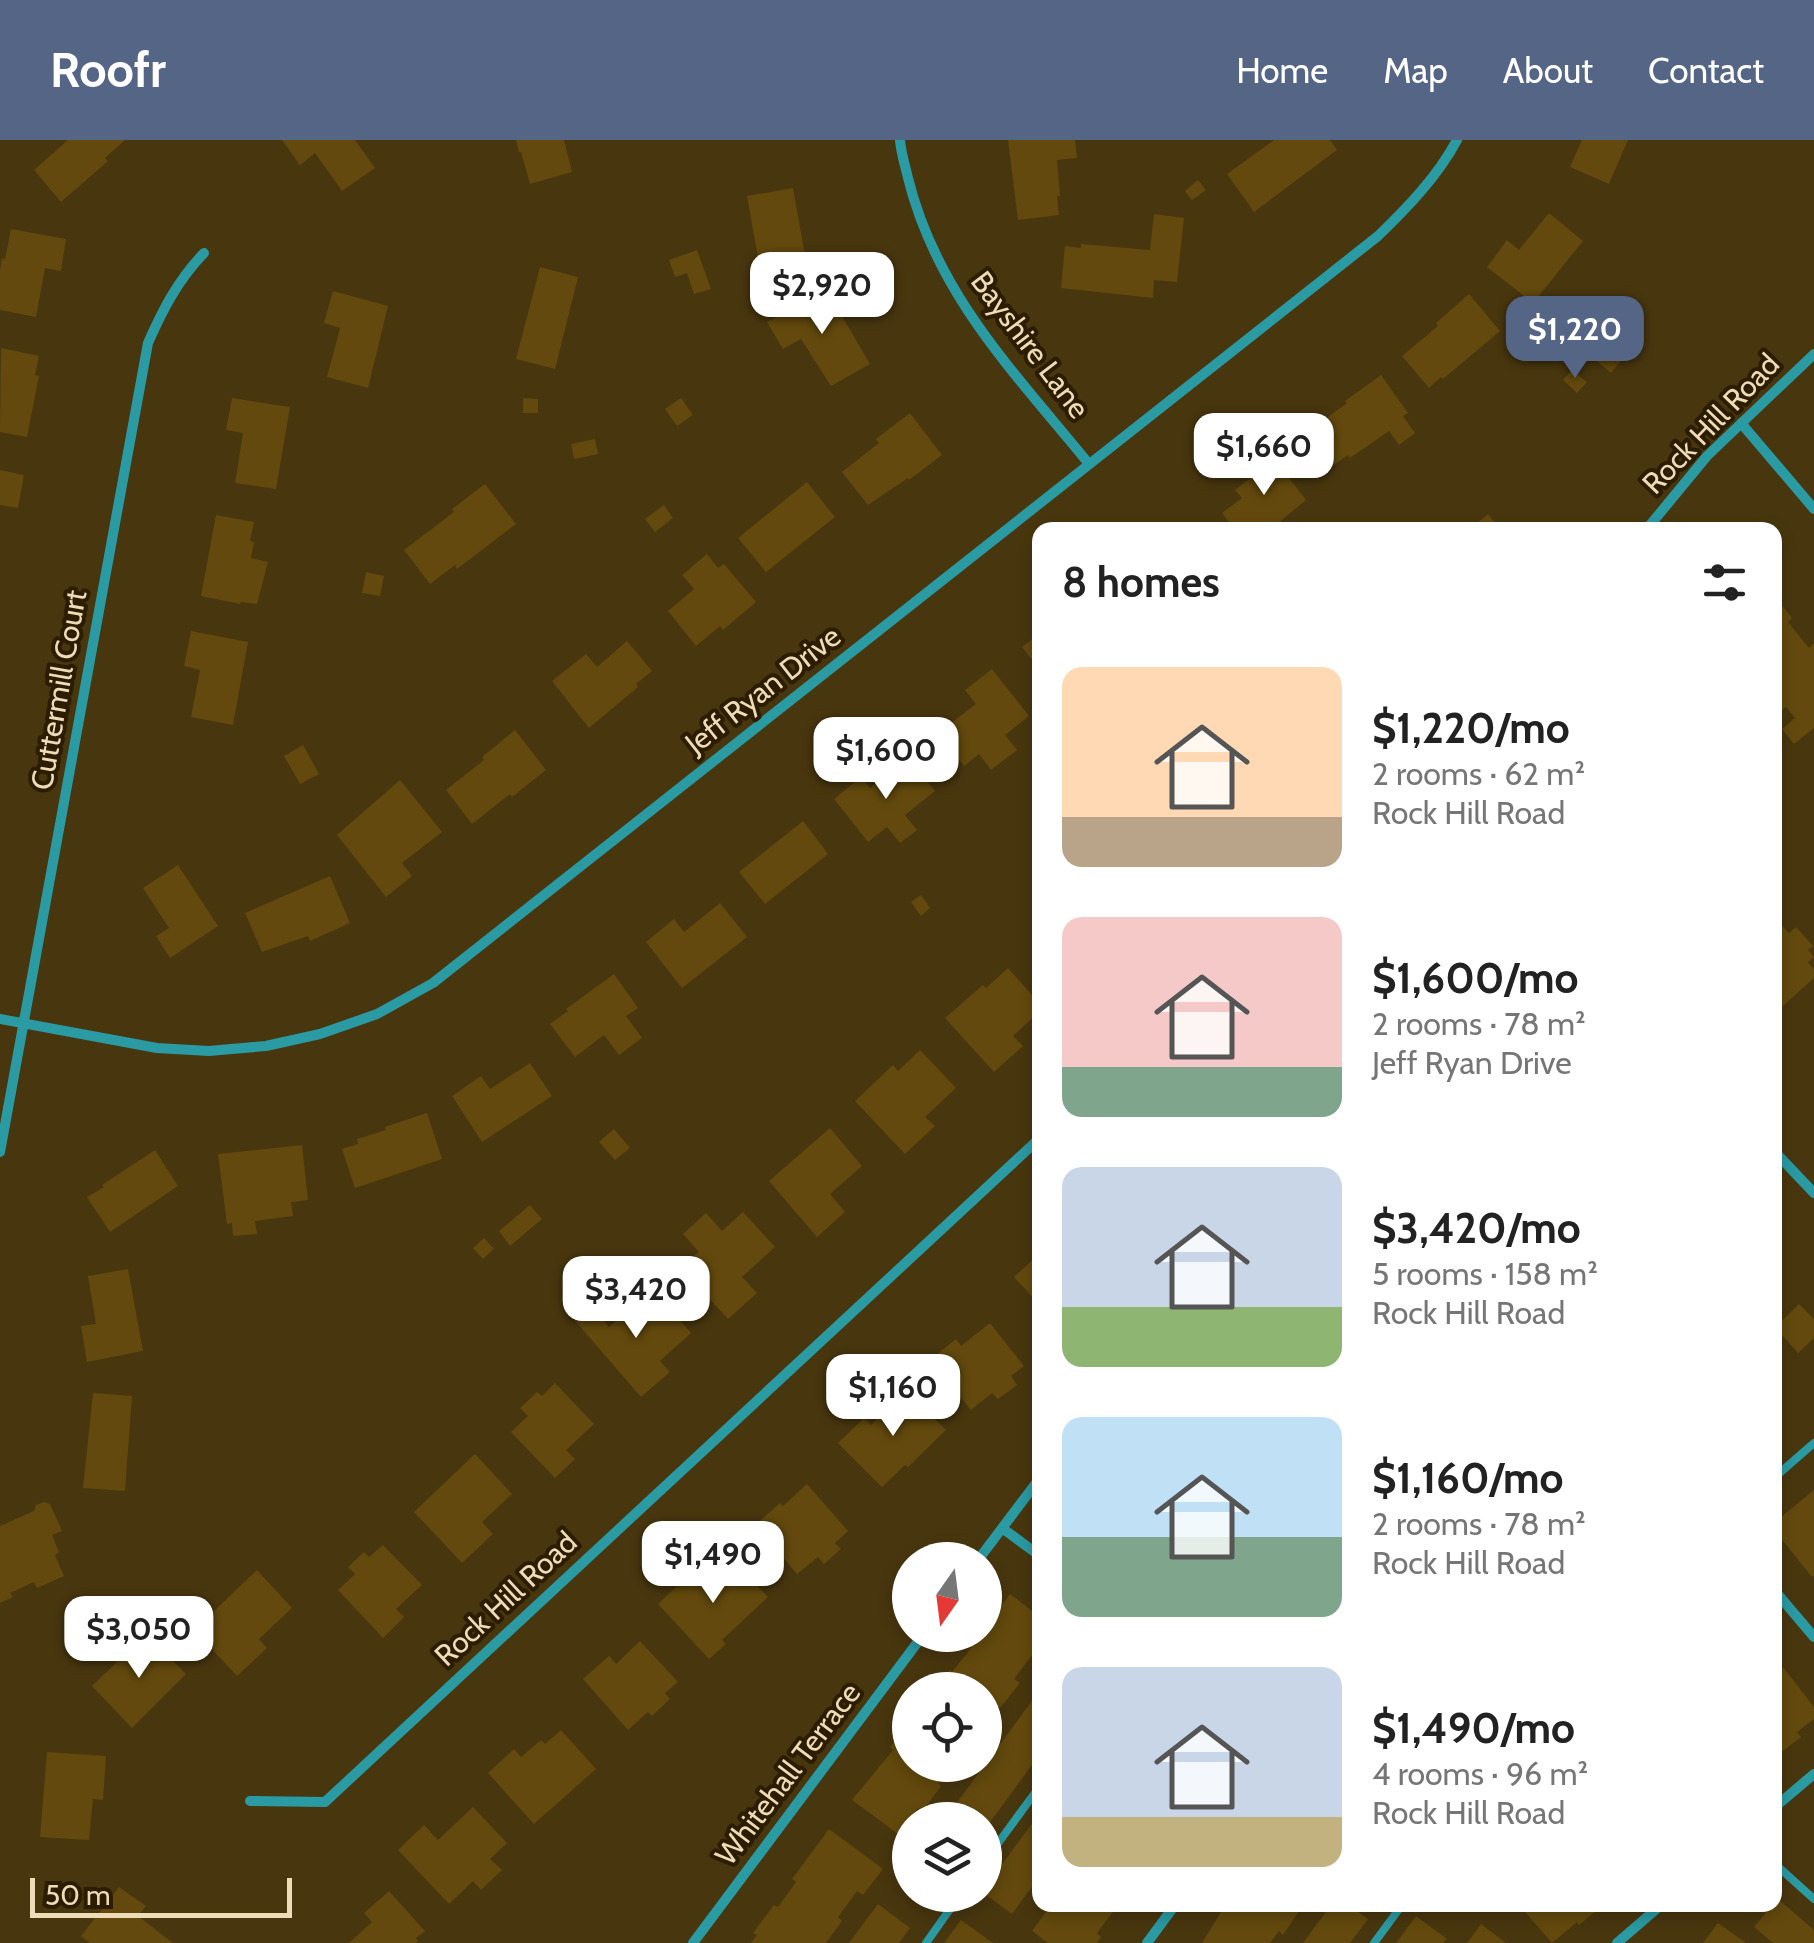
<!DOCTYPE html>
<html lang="en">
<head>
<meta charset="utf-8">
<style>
  :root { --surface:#fff; --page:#f2f2f2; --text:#222; --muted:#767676; --accent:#556585 }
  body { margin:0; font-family:Cabin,sans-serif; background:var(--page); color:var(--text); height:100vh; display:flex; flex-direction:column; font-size:38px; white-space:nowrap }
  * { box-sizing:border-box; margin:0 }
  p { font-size:32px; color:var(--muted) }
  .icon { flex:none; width:55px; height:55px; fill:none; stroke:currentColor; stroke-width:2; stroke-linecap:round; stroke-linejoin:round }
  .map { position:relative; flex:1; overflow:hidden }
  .drawer { position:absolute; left:1032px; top:382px; width:750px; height:1390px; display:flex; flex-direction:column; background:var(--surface); border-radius:20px; box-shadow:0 5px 15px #0003 }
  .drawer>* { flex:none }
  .needle { width:65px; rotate:194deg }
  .tools { position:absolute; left:892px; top:1402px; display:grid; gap:20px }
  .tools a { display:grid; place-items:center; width:110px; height:110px; border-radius:50%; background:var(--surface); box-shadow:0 5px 15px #0003; font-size:50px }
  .scale { position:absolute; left:30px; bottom:25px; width:262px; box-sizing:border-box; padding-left:10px; border:5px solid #eedbb8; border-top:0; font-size:28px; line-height:35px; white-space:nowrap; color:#eedbb8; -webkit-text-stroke:8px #2c1d00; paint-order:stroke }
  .price { position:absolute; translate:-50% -85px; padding:0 22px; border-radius:20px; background:#fff; color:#222; font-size:32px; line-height:65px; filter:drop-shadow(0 2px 5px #0008) }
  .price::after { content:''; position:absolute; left:50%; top:60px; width:30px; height:22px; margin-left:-15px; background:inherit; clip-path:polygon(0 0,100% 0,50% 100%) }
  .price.active { background:var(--accent); color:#fff }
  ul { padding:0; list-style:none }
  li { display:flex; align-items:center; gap:30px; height:250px; padding:0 30px }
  li span { display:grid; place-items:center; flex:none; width:280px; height:200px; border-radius:20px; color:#555 }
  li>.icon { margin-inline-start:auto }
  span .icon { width:120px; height:120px; fill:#fffc; stroke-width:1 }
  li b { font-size:42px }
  h2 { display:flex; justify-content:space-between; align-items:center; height:120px; padding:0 30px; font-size:42px }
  header { display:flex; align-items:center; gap:60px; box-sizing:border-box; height:140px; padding:0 50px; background:var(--accent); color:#fff }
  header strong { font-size:48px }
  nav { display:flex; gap:55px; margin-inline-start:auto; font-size:35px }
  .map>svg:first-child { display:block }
  .building { fill:#63490d }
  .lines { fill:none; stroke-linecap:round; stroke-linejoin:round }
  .service { stroke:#2a9aa3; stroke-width:8 }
  .minor { stroke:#2a9aa3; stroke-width:10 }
  .labels { text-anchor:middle; stroke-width:8; stroke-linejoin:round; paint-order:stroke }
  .street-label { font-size:30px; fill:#eedbb8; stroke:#2c1d00 }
</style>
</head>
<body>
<header>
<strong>Roofr</strong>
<nav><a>Home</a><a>Map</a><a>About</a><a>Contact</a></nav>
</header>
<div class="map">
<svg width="1814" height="1803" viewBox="0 0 1814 1803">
  <rect width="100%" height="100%" fill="#48360e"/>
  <path class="building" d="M 68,0 L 125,0 L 105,18 L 108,21 L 61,62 L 34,30 Z
    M 282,0 L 355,0 L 375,28 L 342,51 L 315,13 L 300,25 Z
    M 516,0 L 564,0 L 572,32 L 530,44 L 521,12 L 519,12 Z
    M 1008,0 L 1075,0 L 1077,18 L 1057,20 L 1060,56 L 1057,56 L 1059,75 L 1018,80 Z
    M 1274,0 L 1330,0 L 1337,10 L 1254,72 L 1227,34 Z
    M 1582,0 L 1628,0 L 1609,44 L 1570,27 Z
    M 1198,40 L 1206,50 L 1192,60 L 1185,51 Z
    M 793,48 L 806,121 L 760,129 L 747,56 Z
    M 1549,73 L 1583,101 L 1533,163 L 1487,127 L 1507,100 L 1519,110 Z
    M 1154,74 L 1184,78 L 1177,142 L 1154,140 L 1153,158 L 1061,148 L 1065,106 L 1081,108 L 1081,104 L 1150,110 Z
    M 11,89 L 66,99 L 61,131 L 45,128 L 36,177 L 0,170 L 0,131 L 2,118 L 5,119 Z
    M 697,110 L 711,149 L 694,154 L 687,133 L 675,137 L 669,120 Z
    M 540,127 L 578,137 L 555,229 L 516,219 Z
    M 826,149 L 870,224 L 831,246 L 801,199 L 783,209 L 767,182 Z
    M 333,151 L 388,166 L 368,248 L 327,237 L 340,188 L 324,183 Z
    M 1469,154 L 1500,191 L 1443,239 L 1441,237 L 1429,248 L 1402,216 L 1438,186 L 1436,183 Z
    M 1609,197 L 1627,213 L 1611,233 L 1592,217 Z
    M 1,208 L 39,216 L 35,235 L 39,236 L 27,297 L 0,292 Z
    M 1572,230 L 1587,242 L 1577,253 L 1563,240 Z
    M 1381,235 L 1408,273 L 1403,276 L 1415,293 L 1399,305 L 1389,291 L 1350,318 L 1348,315 L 1334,325 L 1309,291 L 1347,263 L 1345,261 Z
    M 232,258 L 290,267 L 276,349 L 235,343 L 243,293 L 226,290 Z
    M 523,258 L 538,259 L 538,273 L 523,273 Z
    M 681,258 L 693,275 L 677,286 L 665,269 Z
    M 910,273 L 942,315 L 909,340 L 908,338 L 868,365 L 842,332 L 879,303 L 876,299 Z
    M 595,299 L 598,314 L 574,319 L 571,304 Z
    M 1271,314 L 1306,360 L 1270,390 L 1235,390 L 1222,373 L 1242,358 L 1235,350 L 1252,337 L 1248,332 Z
    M 0,330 L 24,335 L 18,368 L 0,365 Z
    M 807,342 L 835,377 L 766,432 L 738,398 Z
    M 485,344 L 516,384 L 457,429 L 455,425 L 430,444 L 404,410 L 454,372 L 452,369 Z
    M 664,365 L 673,378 L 655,392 L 645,379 Z
    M 1488,374 L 1501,390 L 1469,390 Z
    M 216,375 L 254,382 L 250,401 L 254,402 L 251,418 L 268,422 L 257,464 L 241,462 L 240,464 L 201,456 Z
    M 707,414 L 718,428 L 724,424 L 756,462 L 723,490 L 720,486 L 696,506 L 668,471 L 694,449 L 682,435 Z
    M 366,432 L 384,436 L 380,456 L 362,453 Z
    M 1775,457 L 1792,478 L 1788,482 L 1809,508 L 1814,503 L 1814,588 L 1794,604 L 1782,589 L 1795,578 L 1786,567 L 1775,576 L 1775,552 L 1777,551 L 1775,548 Z
    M 191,491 L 248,502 L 233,585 L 191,577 L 200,530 L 184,526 Z
    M 1040,493 L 1040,530 L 1022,507 Z
    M 627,501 L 652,531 L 636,544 L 638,547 L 589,588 L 552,541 L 586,514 L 597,527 Z
    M 992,529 L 1029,576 L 1005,595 L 1017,610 L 991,630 L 979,614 L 964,626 L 938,593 L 976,564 L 965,550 Z
    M 515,590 L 546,630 L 512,657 L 510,654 L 472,684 L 446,650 L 484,620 L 482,617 Z
    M 303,605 L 319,634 L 300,644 L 284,616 Z
    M 908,618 L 935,651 L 905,675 L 917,690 L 900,703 L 887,687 L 868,702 L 834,659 L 861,637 L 870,648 Z
    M 400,640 L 442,692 L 402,723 L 412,736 L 386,757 L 337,695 Z
    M 803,681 L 828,714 L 765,764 L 739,732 Z
    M 178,725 L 218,786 L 170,818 L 156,796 L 169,788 L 143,748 Z
    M 330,736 L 350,783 L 310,801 L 308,796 L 262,812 L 245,773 Z
    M 921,755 L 930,768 L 921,776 L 911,762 Z
    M 720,763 L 747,797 L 682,848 L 646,802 L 674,779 L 684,792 Z
    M 1778,782 L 1789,793 L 1796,787 L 1813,806 L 1808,810 L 1814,817 L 1808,822 L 1814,829 L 1814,838 L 1775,873 L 1775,784 Z
    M 1008,828 L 1040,864 L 1040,871 L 1013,896 L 1023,906 L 994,932 L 945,878 L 983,845 L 986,848 Z
    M 614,834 L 638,868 L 626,876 L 642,898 L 619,915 L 604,895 L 575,917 L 550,884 L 568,871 L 566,869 Z
    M 920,910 L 956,948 L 925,977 L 935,986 L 905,1014 L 855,961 L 893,925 L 898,931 Z
    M 530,923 L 552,956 L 482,1002 L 452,956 L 481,936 L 490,949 Z
    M 427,973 L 442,1019 L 355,1048 L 342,1009 L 358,1004 L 357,999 L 386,990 L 385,987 Z
    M 830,988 L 862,1026 L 830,1054 L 845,1072 L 817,1097 L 769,1041 Z
    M 614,989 L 630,1008 L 615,1020 L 599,1002 Z
    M 302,1005 L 308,1060 L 291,1062 L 293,1076 L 255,1081 L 257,1094 L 233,1096 L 232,1083 L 227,1084 L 218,1014 Z
    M 155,1010 L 178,1046 L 110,1092 L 87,1057 L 104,1047 L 102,1045 Z
    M 530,1065 L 542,1079 L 510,1106 L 499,1091 Z
    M 743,1072 L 775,1107 L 742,1137 L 757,1153 L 728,1179 L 681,1128 L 699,1112 L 683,1094 L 706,1073 L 722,1091 Z
    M 484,1098 L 494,1109 L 483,1119 L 473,1108 Z
    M 1038,1115 L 1040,1118 L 1040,1165 L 1014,1137 Z
    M 128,1129 L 143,1211 L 87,1222 L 81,1186 L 96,1184 L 88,1136 Z
    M 656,1153 L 691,1193 L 660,1221 L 670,1232 L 641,1257 L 571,1176 L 588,1162 L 609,1187 L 628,1171 L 631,1175 Z
    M 1799,1164 L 1814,1179 L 1814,1198 L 1798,1213 L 1775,1187 Z
    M 990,1183 L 1024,1226 L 1011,1236 L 1017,1245 L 998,1259 L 992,1253 L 971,1270 L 931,1219 L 956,1199 L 961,1206 Z
    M 555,1243 L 594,1284 L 566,1310 L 575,1319 L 555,1338 L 511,1292 L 528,1276 L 520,1268 L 537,1252 L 542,1256 Z
    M 906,1250 L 946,1290 L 908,1327 L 905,1325 L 882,1347 L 838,1303 L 864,1278 L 871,1285 Z
    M 93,1253 L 132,1256 L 125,1351 L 83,1348 Z
    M 475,1314 L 512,1354 L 482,1382 L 493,1394 L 462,1423 L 414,1372 Z
    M 807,1344 L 848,1391 L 835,1403 L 841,1409 L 824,1424 L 818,1417 L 797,1434 L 755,1385 L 780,1363 L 783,1366 Z
    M 1814,1350 L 1814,1435 L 1812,1437 L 1775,1391 L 1775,1382 Z
    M 44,1362 L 50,1364 L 62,1391 L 52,1395 L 59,1412 L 55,1415 L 64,1436 L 37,1448 L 34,1442 L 10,1453 L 13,1457 L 0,1463 L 0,1386 L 34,1371 L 36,1365 Z
    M 383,1405 L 422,1445 L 396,1469 L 404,1477 L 383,1498 L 338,1450 L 355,1434 L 348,1427 L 364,1412 L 369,1417 Z
    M 735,1416 L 741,1423 L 738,1426 L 768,1457 L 722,1500 L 726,1504 L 709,1519 L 658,1464 L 687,1437 L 695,1446 L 716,1426 L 720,1431 Z
    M 257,1430 L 292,1468 L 259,1499 L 267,1508 L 237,1536 L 194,1490 Z
    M 1010,1454 L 1040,1477 L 1040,1519 L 1033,1514 L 1014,1539 L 1020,1543 L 1000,1568 L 996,1565 L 985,1580 L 985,1550 L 934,1550 L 950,1530 L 952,1532 L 973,1506 L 969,1503 L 975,1495 L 985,1495 L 985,1481 L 987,1478 L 990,1481 Z
    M 146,1494 L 186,1534 L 132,1588 L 92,1546 Z
    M 640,1501 L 678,1542 L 665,1553 L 670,1559 L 652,1576 L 648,1572 L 628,1590 L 583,1539 L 609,1516 L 616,1524 Z
    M 1783,1527 L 1814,1567 L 1814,1579 L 1797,1592 L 1801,1597 L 1775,1617 L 1775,1534 Z
    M 1040,1550 L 1040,1614 L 985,1689 L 985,1680 L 944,1680 Z
    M 910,1581 L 910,1625 L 952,1625 L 938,1643 L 941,1646 L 922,1672 L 918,1668 L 898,1694 L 852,1660 L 893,1610 L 890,1607 Z
    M 561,1590 L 596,1629 L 534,1684 L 488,1633 L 514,1609 L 521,1617 L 541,1600 L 545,1604 Z
    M 47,1612 L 106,1616 L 103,1660 L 93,1659 L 89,1700 L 40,1697 Z
    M 473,1667 L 507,1703 L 490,1719 L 502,1730 L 481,1750 L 473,1741 L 449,1764 L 398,1710 L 424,1685 L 438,1700 Z
    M 1040,1673 L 1040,1736 L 1012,1774 L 985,1754 L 985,1747 Z
    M 829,1689 L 883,1729 L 863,1755 L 857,1751 L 838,1777 L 842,1781 L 826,1803 L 751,1803 L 757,1795 L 753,1793 L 774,1765 L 778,1767 L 796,1742 L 792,1739 Z
    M 119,1747 L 146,1766 L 138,1776 L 173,1803 L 90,1803 L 81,1796 Z
    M 389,1751 L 425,1791 L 416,1798 L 418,1801 L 416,1803 L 349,1803 L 372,1782 L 364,1773 Z
    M 1778,1759 L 1814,1790 L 1814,1803 L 1773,1803 L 1754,1787 L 1772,1765 L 1775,1765 Z
    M 878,1764 L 910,1788 L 899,1803 L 849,1803 Z
    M 1051,1765 L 1124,1765 L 1119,1772 L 1115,1769 L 1097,1793 L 1101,1797 L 1097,1803 L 1048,1803 L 1032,1791 Z
    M 1225,1765 L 1300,1765 L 1301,1768 L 1283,1795 L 1279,1791 L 1270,1803 L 1202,1803 Z
    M 1331,1765 L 1349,1765 L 1368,1779 L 1350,1803 L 1303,1803 Z
    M 1519,1765 L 1603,1765 L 1579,1785 L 1577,1782 L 1552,1803 Z
    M 1416,1776 L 1447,1799 L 1443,1803 L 1396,1803 Z
    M 961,1780 L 993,1803 L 944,1803 Z
    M 1718,1783 L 1746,1803 L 1703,1803 Z
    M 1481,1784 L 1506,1803 L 1467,1803 Z"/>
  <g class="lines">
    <path class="service" d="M 1775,1337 L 1814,1303
      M 985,1721 L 1040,1646
      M 1775,1724 L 1814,1759
      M 926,1803 L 960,1755
      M 1374,1803 L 1402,1765"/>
    <path class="minor" d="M 900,0 C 901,13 905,25 908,38 C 937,155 1015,233 1089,324
      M 1741,283 L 1814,369
      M 1646,390 L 1707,316 L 1814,214
      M 0,879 L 157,908 L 209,911 L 266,906 L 320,894 L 377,874 L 433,843 L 1378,96 C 1408,67 1437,37 1457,0
      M 0,1012 L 148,203 C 163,169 178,140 204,113
      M 1775,1012 L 1814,1053
      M 1002,1388 L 1040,1416
      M 978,1420 L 1040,1338
      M 1775,1451 L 1814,1497
      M 250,1661 L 325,1662 L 1040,998
      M 1775,1667 L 1814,1634
      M 693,1803 L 923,1495
      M 1147,1803 L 1175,1765
      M 1617,1803 L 1661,1765"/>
  </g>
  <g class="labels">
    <g class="street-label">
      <text transform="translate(1030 205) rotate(53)" y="10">Bayshire Lane</text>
      <text transform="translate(1711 284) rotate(-46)" y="10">Rock Hill Road</text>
      <text transform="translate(59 550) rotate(-80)" y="10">Cuttermill Court</text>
      <text transform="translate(763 550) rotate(-38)" y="10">Jeff Ryan Drive</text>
      <text transform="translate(506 1459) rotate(-43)" y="10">Rock Hill Road</text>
      <text transform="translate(788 1634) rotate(-53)" y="10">Whitehall Terrace</text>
    </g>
  </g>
</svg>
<div class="tools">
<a><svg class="needle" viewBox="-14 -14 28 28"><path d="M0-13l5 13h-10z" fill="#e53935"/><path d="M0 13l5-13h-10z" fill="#767676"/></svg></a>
<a><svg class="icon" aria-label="locate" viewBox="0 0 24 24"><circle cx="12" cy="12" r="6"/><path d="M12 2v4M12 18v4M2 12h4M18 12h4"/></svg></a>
<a><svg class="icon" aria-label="layers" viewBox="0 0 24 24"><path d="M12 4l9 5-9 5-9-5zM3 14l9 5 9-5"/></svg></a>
</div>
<div class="scale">50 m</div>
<b class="price" style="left:822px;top:197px">$2,920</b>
<b class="price active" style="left:1575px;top:241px">$1,220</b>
<b class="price" style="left:1264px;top:358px">$1,660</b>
<b class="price" style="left:886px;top:662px">$1,600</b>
<b class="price" style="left:636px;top:1201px">$3,420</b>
<b class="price" style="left:893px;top:1299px">$1,160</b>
<b class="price" style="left:713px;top:1466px">$1,490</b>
<b class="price" style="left:139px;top:1541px">$3,050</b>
<section class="drawer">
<h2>8 homes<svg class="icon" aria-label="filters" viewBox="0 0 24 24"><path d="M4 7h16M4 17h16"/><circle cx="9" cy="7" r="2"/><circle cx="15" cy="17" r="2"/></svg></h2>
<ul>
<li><span style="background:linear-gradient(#ffd9b3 75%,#b9a48a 0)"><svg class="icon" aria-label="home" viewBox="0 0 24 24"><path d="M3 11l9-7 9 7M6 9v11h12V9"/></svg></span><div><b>$1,220/mo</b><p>2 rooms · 62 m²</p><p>Rock Hill Road</p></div></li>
<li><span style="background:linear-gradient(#f6c9c9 75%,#7fa58c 0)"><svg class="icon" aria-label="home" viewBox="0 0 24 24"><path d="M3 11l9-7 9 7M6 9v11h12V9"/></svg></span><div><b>$1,600/mo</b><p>2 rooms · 78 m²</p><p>Jeff Ryan Drive</p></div></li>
<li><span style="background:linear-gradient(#c9d6e8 70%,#8fb573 0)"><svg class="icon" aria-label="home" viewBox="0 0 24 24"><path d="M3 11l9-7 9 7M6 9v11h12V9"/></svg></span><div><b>$3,420/mo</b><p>5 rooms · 158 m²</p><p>Rock Hill Road</p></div></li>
<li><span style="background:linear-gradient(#bfe0f5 60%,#7fa58c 0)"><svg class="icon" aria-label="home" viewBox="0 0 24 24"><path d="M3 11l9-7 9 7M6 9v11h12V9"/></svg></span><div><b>$1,160/mo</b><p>2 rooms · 78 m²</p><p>Rock Hill Road</p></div></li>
<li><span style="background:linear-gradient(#c9d6e8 75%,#c2b280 0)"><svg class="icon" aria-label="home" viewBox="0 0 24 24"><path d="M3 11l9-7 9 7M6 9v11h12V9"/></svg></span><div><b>$1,490/mo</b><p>4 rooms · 96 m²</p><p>Rock Hill Road</p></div></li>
</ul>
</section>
</div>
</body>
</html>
